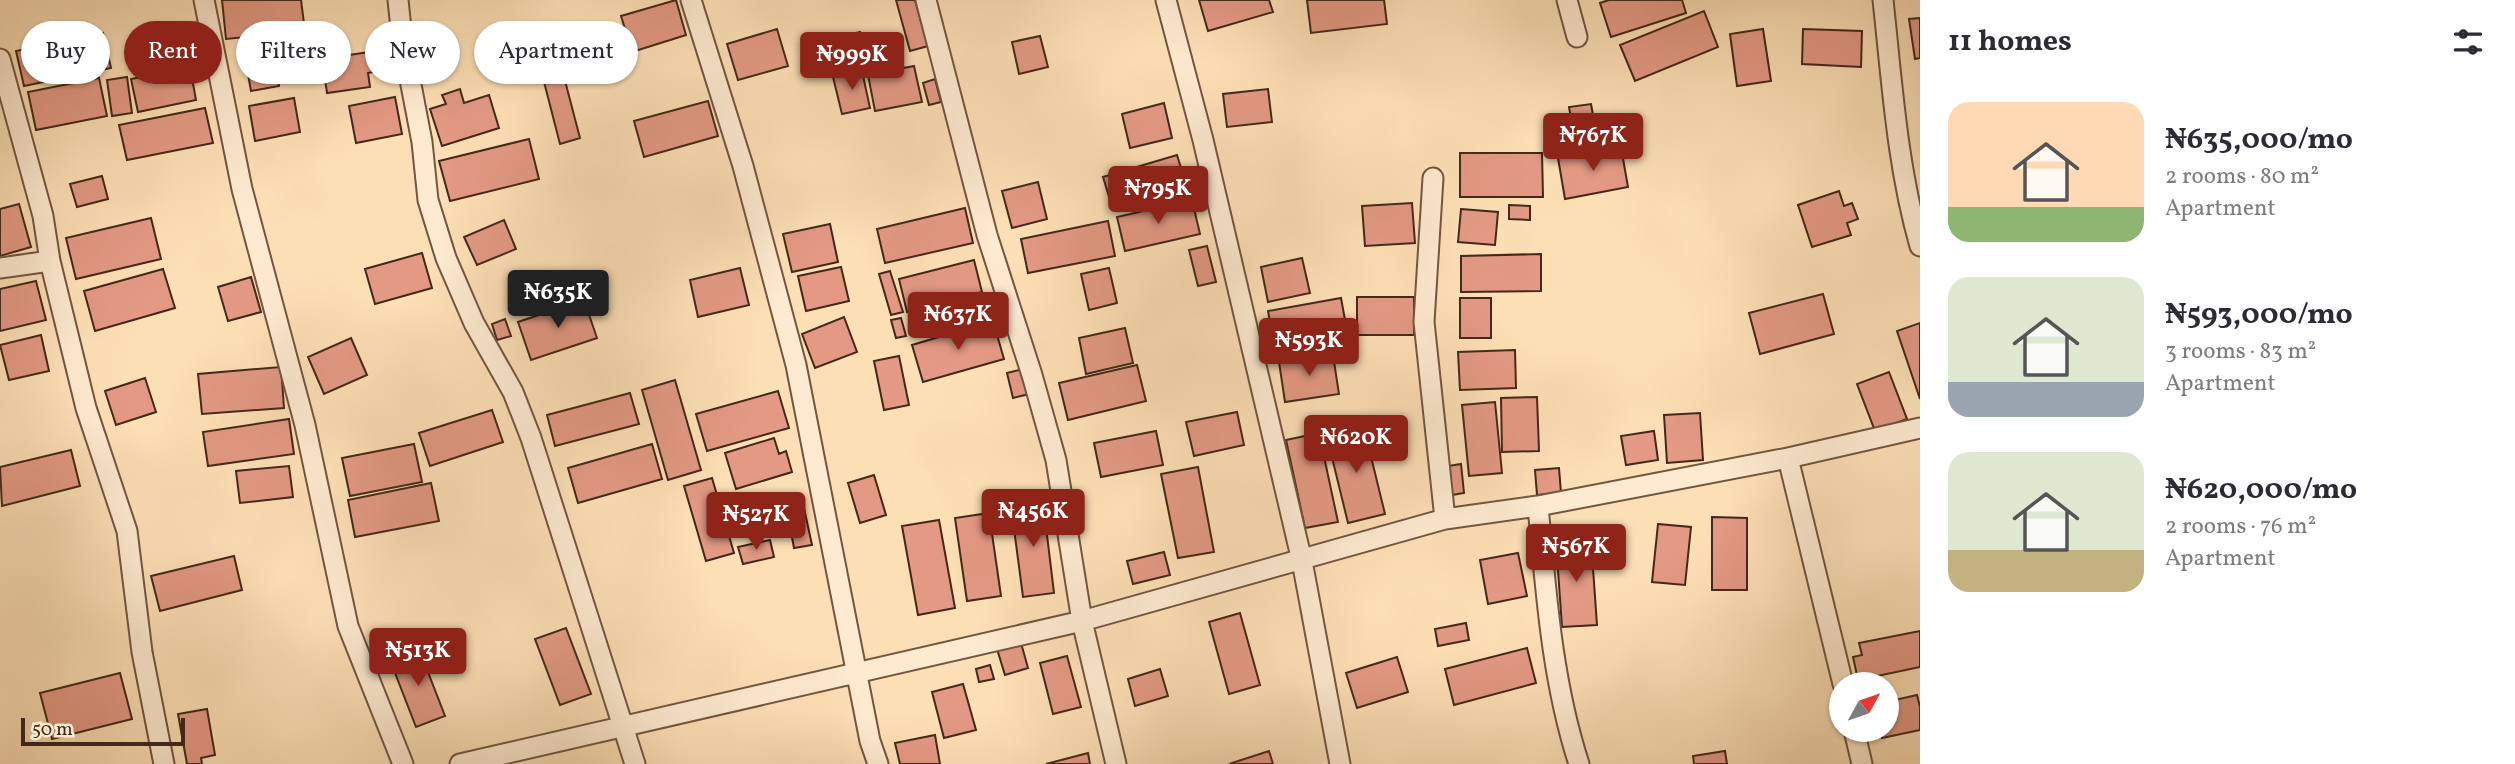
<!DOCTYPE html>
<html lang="en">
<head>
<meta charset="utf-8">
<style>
  :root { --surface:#fff; --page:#f2f2f3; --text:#2b2b33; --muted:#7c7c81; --accent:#8f2418 }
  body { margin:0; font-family:Vollkorn,serif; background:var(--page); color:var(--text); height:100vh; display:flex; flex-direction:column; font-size:26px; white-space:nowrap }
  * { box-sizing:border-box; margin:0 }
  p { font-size:23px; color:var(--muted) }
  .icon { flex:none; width:38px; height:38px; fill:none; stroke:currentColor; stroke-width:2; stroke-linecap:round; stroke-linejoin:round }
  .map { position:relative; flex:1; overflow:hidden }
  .details { display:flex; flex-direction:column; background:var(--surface); width:595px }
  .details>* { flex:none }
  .hud { position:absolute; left:21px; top:21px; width:665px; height:63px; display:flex; gap:14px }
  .needle { width:46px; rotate:50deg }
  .buttons { position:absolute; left:1829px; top:672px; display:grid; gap:14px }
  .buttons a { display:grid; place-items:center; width:70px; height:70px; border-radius:50%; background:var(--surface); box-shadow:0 2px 5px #0004; font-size:35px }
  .scale { position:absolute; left:21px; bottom:18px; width:164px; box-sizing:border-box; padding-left:7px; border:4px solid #442819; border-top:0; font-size:19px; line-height:24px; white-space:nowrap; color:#442819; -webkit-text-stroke:5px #feead0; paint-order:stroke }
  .price { position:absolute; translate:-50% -60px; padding:0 16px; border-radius:7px; background:var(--accent); color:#fff; font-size:23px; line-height:46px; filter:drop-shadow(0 2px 4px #0008) }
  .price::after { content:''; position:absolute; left:50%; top:42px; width:21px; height:16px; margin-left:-10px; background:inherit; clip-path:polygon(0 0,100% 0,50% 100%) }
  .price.on { background:#222; color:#fff }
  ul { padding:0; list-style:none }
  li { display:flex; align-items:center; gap:21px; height:175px; padding:0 28px }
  li span { display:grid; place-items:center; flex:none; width:196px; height:140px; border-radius:21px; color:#555 }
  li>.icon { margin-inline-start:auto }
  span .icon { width:84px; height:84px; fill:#fffc; stroke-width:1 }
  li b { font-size:30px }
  h2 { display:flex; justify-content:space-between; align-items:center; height:84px; padding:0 28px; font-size:30px }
  .tag { padding:0 24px; border-radius:32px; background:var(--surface); box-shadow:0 2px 5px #0004; font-size:24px; line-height:63px }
  .tag.on { background:var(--accent); color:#fff }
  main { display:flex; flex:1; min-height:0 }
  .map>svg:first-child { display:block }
  .building { fill:#e39984; stroke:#442819; stroke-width:2 }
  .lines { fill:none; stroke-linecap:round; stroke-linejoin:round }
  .minor-casing { stroke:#725640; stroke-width:23 }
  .minor { stroke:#feead0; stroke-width:19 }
</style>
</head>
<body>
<main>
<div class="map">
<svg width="1920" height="764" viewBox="0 0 1920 764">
  <rect width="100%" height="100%" fill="#fddfb6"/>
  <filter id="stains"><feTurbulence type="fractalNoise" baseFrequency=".00286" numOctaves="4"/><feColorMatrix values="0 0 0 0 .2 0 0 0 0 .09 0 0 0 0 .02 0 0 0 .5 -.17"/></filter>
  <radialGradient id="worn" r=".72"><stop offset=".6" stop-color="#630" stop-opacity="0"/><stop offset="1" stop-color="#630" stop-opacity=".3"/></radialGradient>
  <path class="building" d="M 222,0 L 301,0 L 305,31 L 226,39 Z
    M 676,0 L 686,35 L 632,52 L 621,16 Z
    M 896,0 L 915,0 L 928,46 L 910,51 Z
    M 1199,0 L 1269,0 L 1273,12 L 1208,31 Z
    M 1307,0 L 1384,0 L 1387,24 L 1311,33 Z
    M 1609,0 L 1682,0 L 1686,13 L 1611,37 L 1600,3 Z
    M 1704,11 L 1718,47 L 1635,81 L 1620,45 Z
    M 1920,18 L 1920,58 L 1915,59 L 1909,19 Z
    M 777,29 L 788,66 L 738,80 L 727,44 Z
    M 1763,29 L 1771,81 L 1737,86 L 1730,34 Z
    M 1803,29 L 1862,31 L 1861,67 L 1802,64 Z
    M 860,32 L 868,65 L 833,73 L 825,41 Z
    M 103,33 L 111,68 L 24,86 L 16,51 Z
    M 1040,36 L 1048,67 L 1019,74 L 1012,42 Z
    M 292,44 L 295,58 L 283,60 L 280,46 Z
    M 376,51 L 378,71 L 368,73 L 370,87 L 327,93 L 322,59 Z
    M 275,63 L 279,86 L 251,91 L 247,68 Z
    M 914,66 L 922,102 L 875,111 L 868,75 Z
    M 190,67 L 196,100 L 138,112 L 131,79 Z
    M 862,71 L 870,108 L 842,114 L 833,77 Z
    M 563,73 L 580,138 L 560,144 L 543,78 Z
    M 127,77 L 132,113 L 112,116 L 107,80 Z
    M 99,78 L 107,116 L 36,130 L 28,92 Z
    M 935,79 L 941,102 L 929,105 L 923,83 Z
    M 460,89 L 464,103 L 489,95 L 499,128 L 442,146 L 430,109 L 446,104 L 442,95 Z
    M 1268,89 L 1272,122 L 1227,127 L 1223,94 Z
    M 395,97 L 402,134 L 356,143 L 349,106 Z
    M 294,98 L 300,132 L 255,141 L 249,106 Z
    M 708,101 L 718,136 L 644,157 L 634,121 Z
    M 1164,103 L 1172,138 L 1130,148 L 1122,114 Z
    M 1591,104 L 1597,137 L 1575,140 L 1569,107 Z
    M 205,108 L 213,143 L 127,160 L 119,125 Z
    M 529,139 L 539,179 L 450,201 L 439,161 Z
    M 1621,147 L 1628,187 L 1565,199 L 1558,158 Z
    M 1460,153 L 1542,153 L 1543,197 L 1460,197 Z
    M 1177,155 L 1187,187 L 1113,210 L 1103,177 Z
    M 1201,169 L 1205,186 L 1191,188 L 1187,171 Z
    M 102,176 L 108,199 L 77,207 L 70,184 Z
    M 1038,182 L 1047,219 L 1012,228 L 1002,191 Z
    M 1839,191 L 1844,206 L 1852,203 L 1858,219 L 1847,223 L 1851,235 L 1812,247 L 1798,205 Z
    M 1192,200 L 1200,234 L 1125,251 L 1117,217 Z
    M 1412,203 L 1415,243 L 1365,246 L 1362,206 Z
    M 19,204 L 31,247 L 0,256 L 0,209 Z
    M 1509,205 L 1530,206 L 1530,220 L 1509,219 Z
    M 965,208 L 973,243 L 885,263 L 877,229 Z
    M 1461,209 L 1498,212 L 1495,245 L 1458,242 Z
    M 151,218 L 161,259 L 76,279 L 66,238 Z
    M 504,220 L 516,249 L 477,265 L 464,237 Z
    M 1108,221 L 1115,256 L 1028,273 L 1021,239 Z
    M 830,224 L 838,262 L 792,272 L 783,234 Z
    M 1207,246 L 1216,282 L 1198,286 L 1189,250 Z
    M 422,253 L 432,288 L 375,304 L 365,269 Z
    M 1541,254 L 1541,291 L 1461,292 L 1461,256 Z
    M 1302,258 L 1310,293 L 1268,302 L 1261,267 Z
    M 974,260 L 982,292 L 907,312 L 899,279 Z
    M 841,267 L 849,301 L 806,311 L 798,276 Z
    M 740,268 L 749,305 L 698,317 L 690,280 Z
    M 1109,268 L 1117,303 L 1089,310 L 1081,274 Z
    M 163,269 L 175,308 L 95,331 L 84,291 Z
    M 890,271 L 903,312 L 891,315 L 879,274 Z
    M 251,277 L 261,312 L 228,321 L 218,287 Z
    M 36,281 L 46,320 L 0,331 L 0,289 Z
    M 1823,294 L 1834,334 L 1760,354 L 1749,313 Z
    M 1357,297 L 1414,297 L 1414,335 L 1357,335 Z
    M 1341,298 L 1348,336 L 1275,348 L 1268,311 Z
    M 1460,298 L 1491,298 L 1491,338 L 1460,338 Z
    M 584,300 L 597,338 L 531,360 L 518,322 Z
    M 844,317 L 857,352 L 815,368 L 802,334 Z
    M 901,318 L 906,336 L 896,338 L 891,320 Z
    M 505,319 L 511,336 L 497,340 L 492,324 Z
    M 993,321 L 1004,359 L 923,382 L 912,345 Z
    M 1920,323 L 1920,399 L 1897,331 Z
    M 1125,328 L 1133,363 L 1086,374 L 1079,338 Z
    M 41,335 L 49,371 L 9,380 L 0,345 Z
    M 351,338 L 367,375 L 324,394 L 308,357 Z
    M 1515,350 L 1516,388 L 1460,390 L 1458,352 Z
    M 1333,355 L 1339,394 L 1285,402 L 1279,362 Z
    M 899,356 L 909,405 L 884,410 L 874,361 Z
    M 1137,365 L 1146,401 L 1068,420 L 1059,383 Z
    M 281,367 L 284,408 L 202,414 L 198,374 Z
    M 1023,369 L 1029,394 L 1013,398 L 1007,373 Z
    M 1889,372 L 1907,419 L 1875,431 L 1857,384 Z
    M 145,378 L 156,412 L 116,425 L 105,391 Z
    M 675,380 L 701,470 L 668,480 L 642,390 Z
    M 778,391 L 789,428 L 707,451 L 696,414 Z
    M 630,393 L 639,424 L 555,446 L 547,415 Z
    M 1537,397 L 1539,451 L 1502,452 L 1501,398 Z
    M 1495,402 L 1502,473 L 1469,476 L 1462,405 Z
    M 492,410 L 503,442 L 430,466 L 419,433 Z
    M 1237,412 L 1244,445 L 1194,456 L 1186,422 Z
    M 1700,413 L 1703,460 L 1667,463 L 1664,415 Z
    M 289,419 L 294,454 L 208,466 L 203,432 Z
    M 1364,428 L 1385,514 L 1348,523 L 1327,437 Z
    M 1156,431 L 1163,465 L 1101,477 L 1094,443 Z
    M 1654,431 L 1658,460 L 1626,465 L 1621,436 Z
    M 1319,433 L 1338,522 L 1305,528 L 1286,440 Z
    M 774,438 L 779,454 L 786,451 L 792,472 L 736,489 L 725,453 Z
    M 414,444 L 422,482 L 350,496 L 342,458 Z
    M 652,444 L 662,479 L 578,503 L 568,468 Z
    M 71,450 L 80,486 L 2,506 L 0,467 Z
    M 1461,464 L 1464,493 L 1452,495 L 1448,466 Z
    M 289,466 L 293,497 L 240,503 L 236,471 Z
    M 1198,467 L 1214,552 L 1178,558 L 1161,474 Z
    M 1559,468 L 1561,493 L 1537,495 L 1535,470 Z
    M 874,475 L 886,515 L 860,523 L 848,483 Z
    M 712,478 L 734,553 L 706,561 L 684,486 Z
    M 431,483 L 439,521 L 355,537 L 348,500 Z
    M 1043,502 L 1054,593 L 1023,597 L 1011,506 Z
    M 804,508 L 812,545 L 794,548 L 787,511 Z
    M 989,513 L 1001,596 L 967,601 L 955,518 Z
    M 1712,517 L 1747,518 L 1747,590 L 1712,590 Z
    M 939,520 L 955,608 L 918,615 L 902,526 Z
    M 1658,524 L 1691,527 L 1685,585 L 1652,582 Z
    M 1582,528 L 1583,538 L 1565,540 L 1564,529 Z
    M 770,540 L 774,557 L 743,564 L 738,547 Z
    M 1591,540 L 1597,625 L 1562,627 L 1556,542 Z
    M 1164,552 L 1170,575 L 1133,584 L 1127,561 Z
    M 1518,553 L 1527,596 L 1488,604 L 1480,560 Z
    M 234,556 L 242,590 L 160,611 L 151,576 Z
    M 1240,613 L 1260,685 L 1229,694 L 1209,622 Z
    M 1466,623 L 1469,640 L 1438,646 L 1435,629 Z
    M 566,628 L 591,694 L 560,705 L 535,639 Z
    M 1920,631 L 1920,667 L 1858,680 L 1853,657 L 1862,655 L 1859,643 Z
    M 1021,643 L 1028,668 L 1005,675 L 997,649 Z
    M 1527,648 L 1536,683 L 1454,705 L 1445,669 Z
    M 419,649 L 445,716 L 416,727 L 390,660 Z
    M 1067,656 L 1081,707 L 1053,714 L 1040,663 Z
    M 1397,657 L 1408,692 L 1357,708 L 1346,673 Z
    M 990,665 L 994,679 L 979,682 L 976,669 Z
    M 1160,669 L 1168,696 L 1135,706 L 1128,679 Z
    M 120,673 L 132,719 L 52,739 L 40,693 Z
    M 963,684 L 976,730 L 944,738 L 932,692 Z
    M 1917,695 L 1920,707 L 1920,730 L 1882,738 L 1880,730 L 1886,730 L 1886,702 Z
    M 207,709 L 215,755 L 201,758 L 202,764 L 187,764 L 178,714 Z
    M 935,735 L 940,764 L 900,764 L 895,743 Z
    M 1269,751 L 1273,764 L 1229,764 Z
    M 1725,751 L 1727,764 L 1694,764 L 1693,756 Z
    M 1088,753 L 1090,764 L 1046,764 Z"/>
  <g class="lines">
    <defs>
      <path id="minor" d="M 204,0 L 242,189 L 305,425 L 348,626 L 403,764
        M 398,0 L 402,38 L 422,142 L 428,200 L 446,258 L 474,323 L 513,392 L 531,438 L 635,764
        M 691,0 L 743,166 L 796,365 L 870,741 L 878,764
        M 926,0 L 987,235 L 1032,375 L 1056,460 L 1082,621 L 1116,764
        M 1166,0 L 1203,140 L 1302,561 L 1340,764
        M 1567,0 L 1577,37
        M 1883,0 C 1892,82 1897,166 1920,246
        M 0,59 L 43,216 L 50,261 L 86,408 L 127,531 L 142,652 L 164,764
        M 1433,178 L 1424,322 L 1445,519
        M 0,268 L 50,261
        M 1788,458 L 1843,684
        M 1538,506 C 1546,593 1552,681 1579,764
        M 1854,730 L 1862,764
        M 460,764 L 1082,621 L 1445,519 L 1538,506 L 1788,458 L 1920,428"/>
    </defs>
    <use href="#minor" class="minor-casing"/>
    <use href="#minor" class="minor"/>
  </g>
  <rect width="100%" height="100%" filter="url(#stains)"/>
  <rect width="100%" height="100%" fill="url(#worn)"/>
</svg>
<div class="buttons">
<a><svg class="needle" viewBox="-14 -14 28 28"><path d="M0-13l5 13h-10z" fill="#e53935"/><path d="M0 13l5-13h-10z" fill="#7c7c81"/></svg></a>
</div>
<div class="scale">50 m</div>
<b class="price" style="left:852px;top:92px">₦999K</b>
<b class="price" style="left:1593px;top:173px">₦767K</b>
<b class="price" style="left:1158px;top:226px">₦795K</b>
<b class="price on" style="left:558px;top:330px">₦635K</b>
<b class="price" style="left:958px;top:352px">₦637K</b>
<b class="price" style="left:1309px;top:378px">₦593K</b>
<b class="price" style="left:1356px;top:475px">₦620K</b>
<b class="price" style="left:1033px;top:549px">₦456K</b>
<b class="price" style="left:756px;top:552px">₦527K</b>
<b class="price" style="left:1576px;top:584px">₦567K</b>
<b class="price" style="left:418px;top:688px">₦513K</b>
<div class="hud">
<a class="tag">Buy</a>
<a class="tag on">Rent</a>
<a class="tag">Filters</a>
<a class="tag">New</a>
<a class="tag">Apartment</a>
</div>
</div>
<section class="details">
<h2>11 homes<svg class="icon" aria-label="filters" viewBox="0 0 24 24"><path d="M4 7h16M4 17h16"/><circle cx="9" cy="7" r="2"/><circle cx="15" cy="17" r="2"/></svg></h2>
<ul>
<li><span style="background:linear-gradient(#ffd9b3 75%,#8fb573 0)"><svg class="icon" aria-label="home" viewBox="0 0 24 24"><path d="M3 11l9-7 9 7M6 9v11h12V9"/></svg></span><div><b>₦635,000/mo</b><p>2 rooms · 80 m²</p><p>Apartment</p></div></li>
<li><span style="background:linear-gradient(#dfe7d0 75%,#9aa5b1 0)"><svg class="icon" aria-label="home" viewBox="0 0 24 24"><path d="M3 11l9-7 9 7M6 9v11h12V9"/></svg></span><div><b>₦593,000/mo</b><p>3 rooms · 83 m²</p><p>Apartment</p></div></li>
<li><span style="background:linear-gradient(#dfe7d0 70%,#c2b280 0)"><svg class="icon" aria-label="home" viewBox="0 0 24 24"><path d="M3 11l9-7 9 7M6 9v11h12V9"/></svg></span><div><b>₦620,000/mo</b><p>2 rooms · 76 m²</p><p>Apartment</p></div></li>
</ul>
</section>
</main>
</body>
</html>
